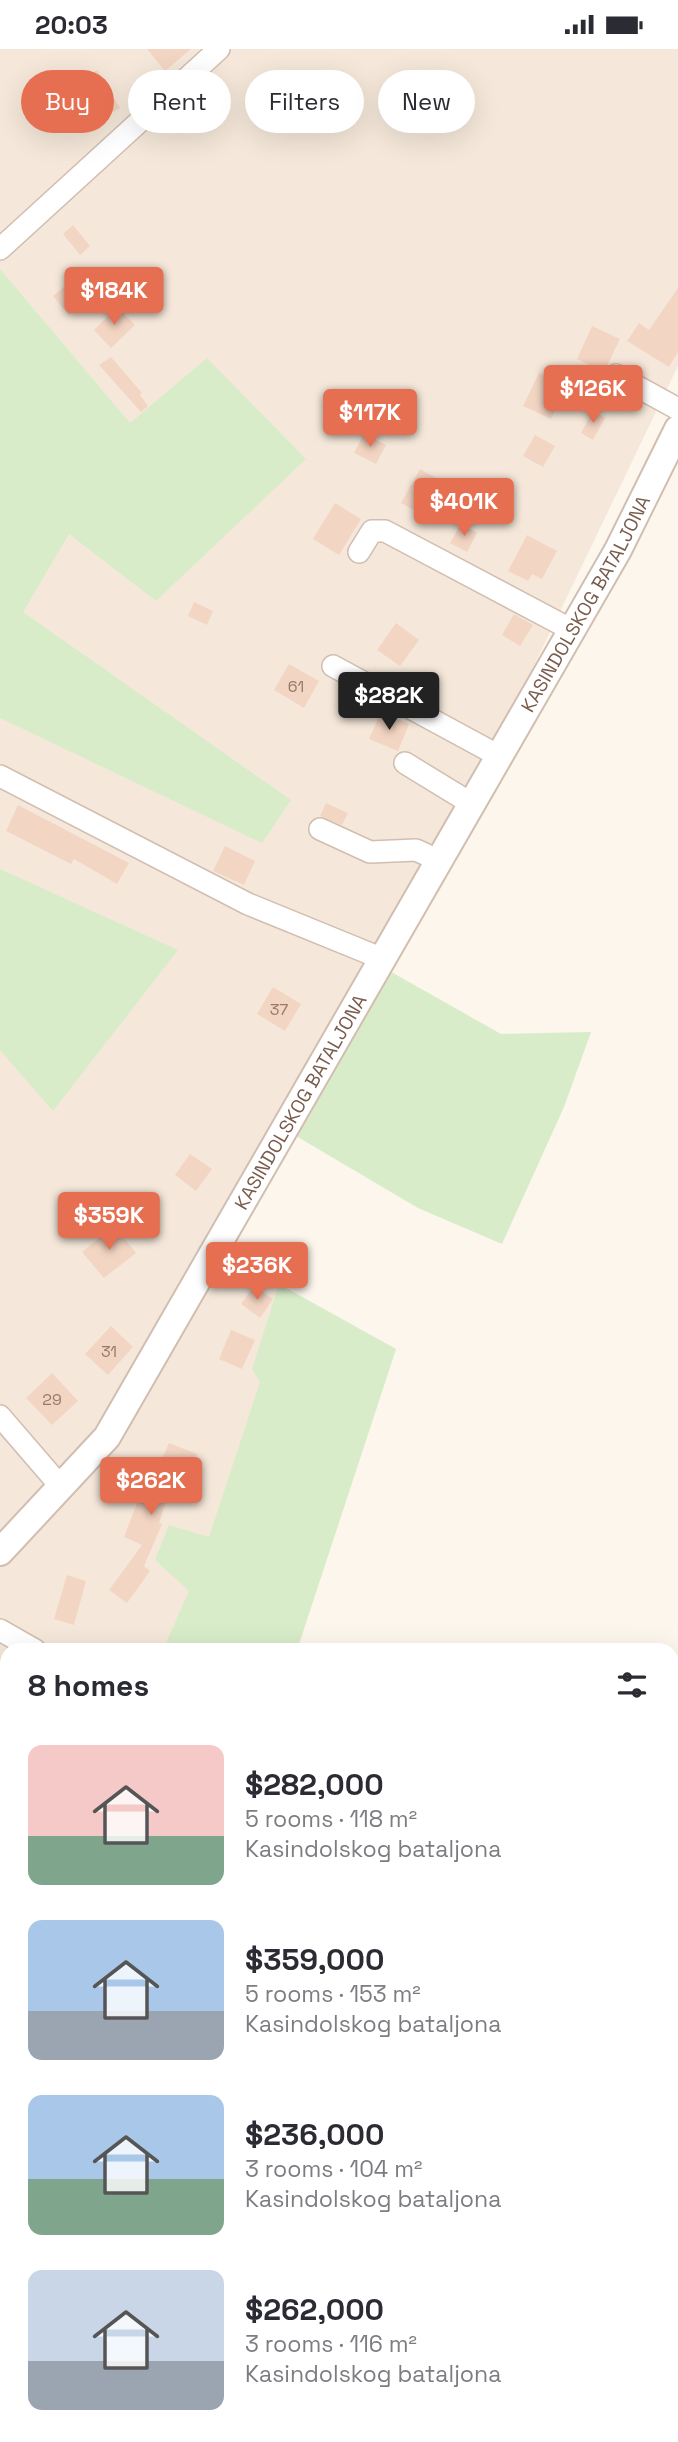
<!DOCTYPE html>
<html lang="en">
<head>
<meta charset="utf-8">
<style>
  :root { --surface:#fff; --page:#f7f7f7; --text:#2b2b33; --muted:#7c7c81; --accent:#e76f51 }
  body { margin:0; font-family:"Space Grotesk",sans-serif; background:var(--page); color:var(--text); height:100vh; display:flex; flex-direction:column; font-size:26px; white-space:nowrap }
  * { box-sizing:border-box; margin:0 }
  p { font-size:23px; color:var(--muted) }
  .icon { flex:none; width:38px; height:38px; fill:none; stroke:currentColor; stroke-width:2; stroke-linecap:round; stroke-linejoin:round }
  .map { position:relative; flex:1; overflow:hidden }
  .drawer { position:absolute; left:0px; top:1594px; width:679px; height:800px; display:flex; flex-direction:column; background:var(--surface); border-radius:21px 21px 0 0; box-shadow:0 7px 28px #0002 }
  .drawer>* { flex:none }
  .hud { position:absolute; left:21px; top:21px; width:637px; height:63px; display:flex; gap:14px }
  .price { position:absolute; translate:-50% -60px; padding:0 16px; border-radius:7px; background:var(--accent); color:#fff; font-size:23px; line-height:46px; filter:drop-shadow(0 2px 4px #0008) }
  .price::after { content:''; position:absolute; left:50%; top:42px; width:21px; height:16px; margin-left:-10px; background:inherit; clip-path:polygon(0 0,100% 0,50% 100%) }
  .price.current { background:#222; color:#fff }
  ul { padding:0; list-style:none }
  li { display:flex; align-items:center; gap:21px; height:175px; padding:0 28px }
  li span { display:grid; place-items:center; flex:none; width:196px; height:140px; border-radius:14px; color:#555 }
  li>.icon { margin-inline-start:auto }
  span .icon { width:84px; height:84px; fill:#fffc; stroke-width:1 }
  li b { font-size:30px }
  h2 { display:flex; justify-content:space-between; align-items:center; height:84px; padding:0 28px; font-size:30px }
  .chip { padding:0 24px; border-radius:32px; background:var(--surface); box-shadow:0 7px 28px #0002; font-size:24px; line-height:63px }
  .chip.current { background:var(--accent); color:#fff }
  .status { display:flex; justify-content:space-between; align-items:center; height:49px; padding:0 35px; background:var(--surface); direction:ltr }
  .status svg { height:19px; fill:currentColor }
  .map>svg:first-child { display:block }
  .residential { fill:#f5e8da }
  .green { fill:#d8ecc9 }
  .building { fill:#f3d5c3 }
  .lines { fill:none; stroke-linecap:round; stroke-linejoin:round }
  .minor-casing { stroke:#d1beb0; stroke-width:24 }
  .tertiary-casing { stroke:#d1beb0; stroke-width:30 }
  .minor { stroke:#fff; stroke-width:21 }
  .tertiary { stroke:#fff; stroke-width:26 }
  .labels { text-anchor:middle; stroke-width:5; stroke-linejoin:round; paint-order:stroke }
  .number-label { font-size:16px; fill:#987a6a }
  .street-label { font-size:19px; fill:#7a5c4d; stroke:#fffaf3 }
</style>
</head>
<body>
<div class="status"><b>20:03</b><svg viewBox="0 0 49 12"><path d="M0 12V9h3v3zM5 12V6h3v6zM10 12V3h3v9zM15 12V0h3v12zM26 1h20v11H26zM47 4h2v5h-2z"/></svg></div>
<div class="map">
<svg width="678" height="2393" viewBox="0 0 678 2393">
  <rect width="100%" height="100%" fill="#fdf6ec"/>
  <path class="residential" d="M 0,0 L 678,0 L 678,317 L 440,812 L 291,1084 L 227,1209 L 396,1300 L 297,1601 L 7,1601 L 7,2163 L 0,2161 Z
    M 672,1845 L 678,1847 L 678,2393 L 0,2393 L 0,2220 L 7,2202 L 7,2387 L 672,2387 Z"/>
  <path class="green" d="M 0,220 L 130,374 L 207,309 L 306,410 L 156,552 L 69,485 L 23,563 L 291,751 L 262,794 L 0,669 Z
    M 0,820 L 178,901 L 53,1062 L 0,1001 Z
    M 386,920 L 501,985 L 591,983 L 564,1058 L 502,1195 L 418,1159 L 291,1084 Z
    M 279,1235 L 396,1300 L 297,1601 L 163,1601 L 189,1542 L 155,1511 L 169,1476 L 209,1488 L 260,1333 L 252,1320 Z"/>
  <path class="building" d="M 147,0 L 191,0 L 165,22 Z
    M 97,21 L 120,59 L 99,71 L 94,62 L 82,70 L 65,41 Z
    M 73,176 L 90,197 L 80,206 L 63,185 Z
    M 72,231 L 88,249 L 69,266 L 53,247 Z
    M 678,239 L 678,303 L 669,318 L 627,292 L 639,274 L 649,281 Z
    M 117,258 L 135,276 L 111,299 L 94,281 Z
    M 592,277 L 620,290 L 604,323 L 577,310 Z
    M 111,308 L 142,344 L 140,346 L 148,357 L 141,363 L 99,316 Z
    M 539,324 L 566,337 L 551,370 L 523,357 Z
    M 593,362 L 605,369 L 593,391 L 581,384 Z
    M 333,365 L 350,373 L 344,386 L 327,378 Z
    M 364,385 L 386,396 L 376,415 L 354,404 Z
    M 535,386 L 555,397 L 543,418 L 523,407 Z
    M 420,420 L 452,438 L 434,472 L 401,454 Z
    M 335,454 L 361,470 L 339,506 L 313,490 Z
    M 461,475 L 477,484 L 467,503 L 450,494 Z
    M 527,486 L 557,502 L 542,530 L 532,525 L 528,532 L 508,522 Z
    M 194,553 L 213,562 L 207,576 L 188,567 Z
    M 514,565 L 533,576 L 520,597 L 502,586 Z
    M 396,574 L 419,591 L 400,617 L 377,601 Z
    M 289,615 L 319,632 L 304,659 L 274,641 Z
    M 381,663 L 409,675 L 398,702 L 369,690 Z
    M 326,754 L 348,764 L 342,776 L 320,767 Z
    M 18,756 L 129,814 L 117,835 L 74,810 L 71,815 L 6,782 Z
    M 225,797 L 255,812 L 244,836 L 213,822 Z
    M 273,938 L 301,955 L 285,982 L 257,965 Z
    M 190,1105 L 212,1120 L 196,1142 L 175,1126 Z
    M 114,1177 L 136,1204 L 104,1229 L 82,1203 Z
    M 254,1237 L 273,1250 L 260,1269 L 241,1255 Z
    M 111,1277 L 133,1298 L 108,1326 L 85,1305 Z
    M 231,1281 L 255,1291 L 242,1320 L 219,1310 Z
    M 52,1324 L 78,1352 L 52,1376 L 26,1349 Z
    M 169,1394 L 197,1405 L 186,1430 L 175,1425 L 159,1474 L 162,1475 L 144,1517 L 150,1522 L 127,1554 L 109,1541 L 142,1496 L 124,1488 L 147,1428 L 153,1430 Z
    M 67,1526 L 86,1532 L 74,1576 L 54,1570 Z"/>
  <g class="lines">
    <defs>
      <path id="minor" d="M 0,200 L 219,0
        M 616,326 L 678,360
        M 359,503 L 372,482 L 385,482 L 572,581
        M 333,617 L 499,707
        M 405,714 L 472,755
        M 0,727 L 248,855 L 383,910
        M 320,780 L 370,803 L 416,801 L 440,812
        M 0,1367 L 62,1439
        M 0,1581 L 35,1601
        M 672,1924 L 678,1927
        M 672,2110 L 678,2089
        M 672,2164 L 678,2166
        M 0,2366 L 7,2368
        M 75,2387 L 94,2393
        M 243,2393 L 245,2387
        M 424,2393 L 426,2387
        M 585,2393 L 587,2387"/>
      <g id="tertiary">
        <path id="s1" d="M 0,1503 L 107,1388 L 618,501 L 678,380"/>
      </g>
    </defs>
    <use href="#minor" class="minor-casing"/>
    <use href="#tertiary" class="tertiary-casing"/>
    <use href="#minor" class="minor"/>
    <use href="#tertiary" class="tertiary"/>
  </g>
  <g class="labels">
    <g class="number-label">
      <text x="296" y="643">61</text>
      <text x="279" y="966">37</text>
      <text x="109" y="1308">31</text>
      <text x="52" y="1356">29</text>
    </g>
    <g class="street-label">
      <text dy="7" stroke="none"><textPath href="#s1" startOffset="1118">KASINDOLSKOG BATALJONA</textPath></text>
      <text dy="7" stroke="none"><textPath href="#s1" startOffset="544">KASINDOLSKOG BATALJONA</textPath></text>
    </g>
  </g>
</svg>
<b class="price" style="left:114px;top:278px">$184K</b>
<b class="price" style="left:593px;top:376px">$126K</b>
<b class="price" style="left:370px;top:400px">$117K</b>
<b class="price" style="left:464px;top:489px">$401K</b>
<b class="price current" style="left:389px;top:683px">$282K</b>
<b class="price" style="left:109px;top:1203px">$359K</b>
<b class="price" style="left:257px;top:1253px">$236K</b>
<b class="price" style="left:151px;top:1468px">$262K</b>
<div class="hud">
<a class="chip current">Buy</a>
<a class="chip">Rent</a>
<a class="chip">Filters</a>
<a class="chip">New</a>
</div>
<section class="drawer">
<h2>8 homes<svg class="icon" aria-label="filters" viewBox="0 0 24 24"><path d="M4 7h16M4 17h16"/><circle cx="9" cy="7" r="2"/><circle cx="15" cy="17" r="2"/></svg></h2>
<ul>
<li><span style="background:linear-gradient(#f6c9c9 65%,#7fa58c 0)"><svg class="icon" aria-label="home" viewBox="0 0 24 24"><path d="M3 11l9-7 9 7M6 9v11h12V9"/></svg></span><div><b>$282,000</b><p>5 rooms · 118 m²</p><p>Kasindolskog bataljona</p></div></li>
<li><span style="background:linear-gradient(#a9c7e8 65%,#9aa5b1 0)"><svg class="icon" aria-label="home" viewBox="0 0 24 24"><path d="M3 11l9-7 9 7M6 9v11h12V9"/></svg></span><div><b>$359,000</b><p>5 rooms · 153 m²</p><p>Kasindolskog bataljona</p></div></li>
<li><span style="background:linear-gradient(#a9c7e8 60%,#7fa58c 0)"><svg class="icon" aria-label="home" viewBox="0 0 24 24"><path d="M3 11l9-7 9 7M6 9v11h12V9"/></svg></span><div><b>$236,000</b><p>3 rooms · 104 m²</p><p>Kasindolskog bataljona</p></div></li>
<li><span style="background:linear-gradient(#c9d6e8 65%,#9aa5b1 0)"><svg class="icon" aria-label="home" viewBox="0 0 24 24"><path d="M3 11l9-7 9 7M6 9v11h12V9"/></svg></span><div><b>$262,000</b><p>3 rooms · 116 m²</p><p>Kasindolskog bataljona</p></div></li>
</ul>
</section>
</div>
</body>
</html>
